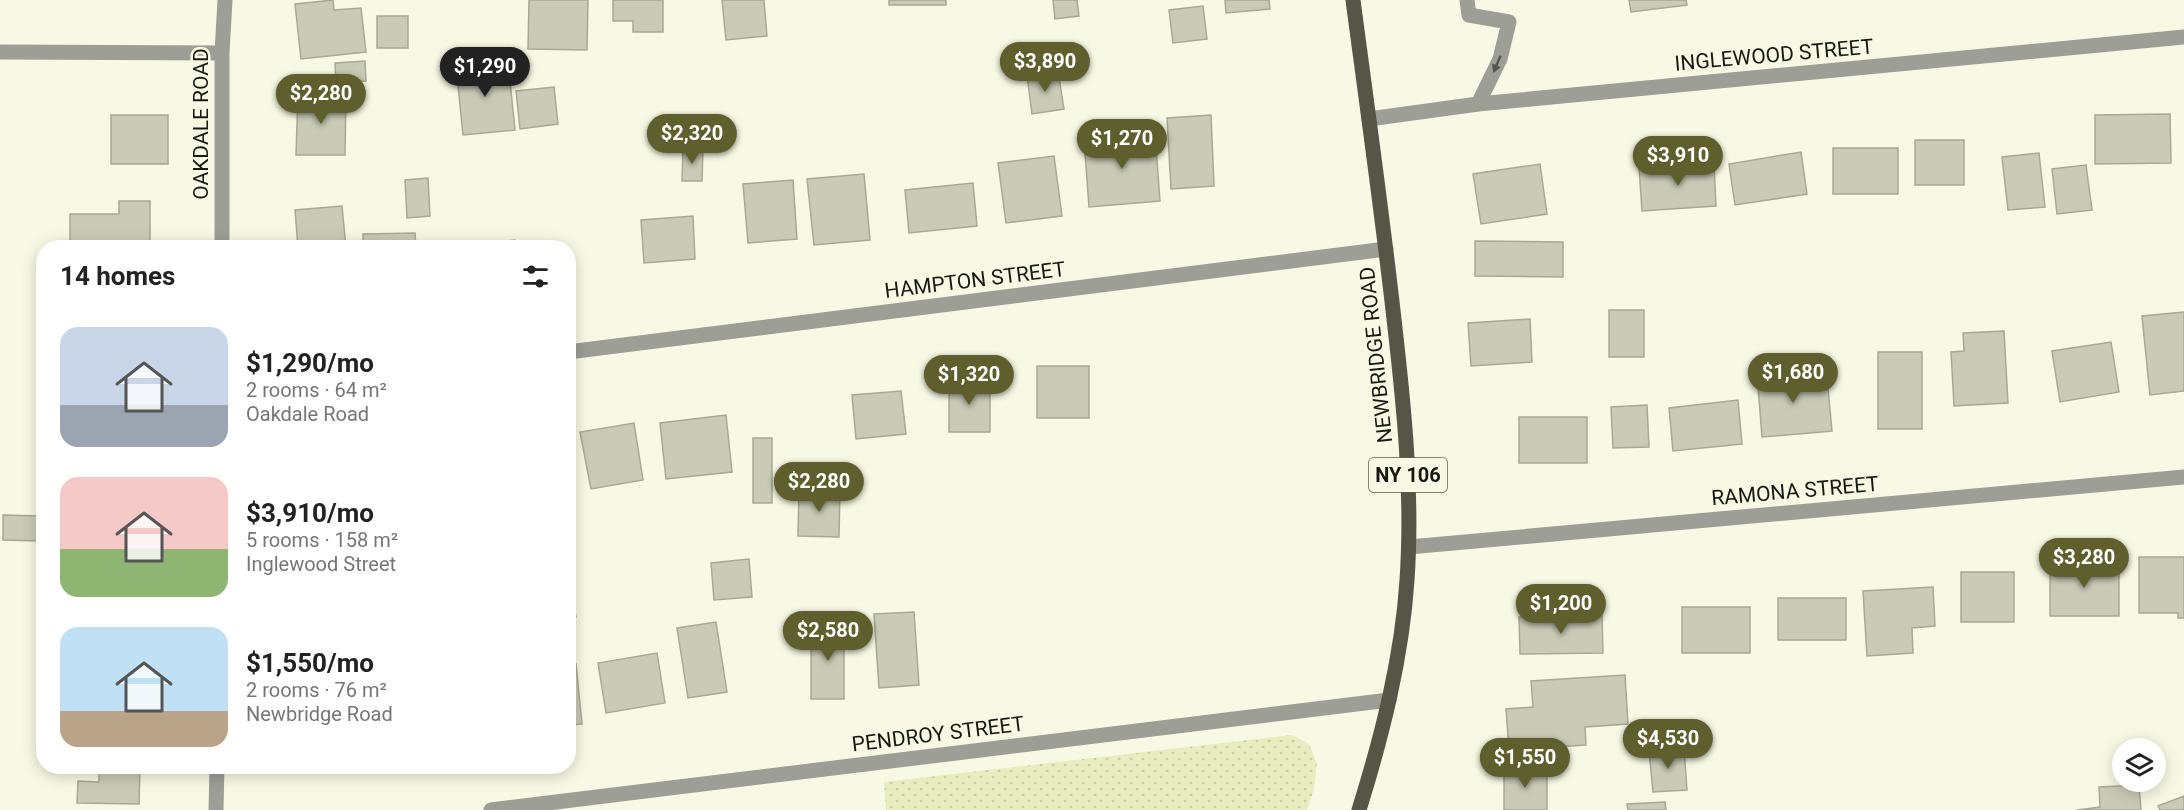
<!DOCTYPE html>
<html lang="en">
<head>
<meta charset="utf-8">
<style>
  :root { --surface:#fff; --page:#f6f6f6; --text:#222; --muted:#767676; --accent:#5e5f2d }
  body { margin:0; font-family:Roboto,sans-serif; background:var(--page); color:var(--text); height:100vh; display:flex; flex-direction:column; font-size:22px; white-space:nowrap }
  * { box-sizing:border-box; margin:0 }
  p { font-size:20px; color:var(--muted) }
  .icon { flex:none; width:33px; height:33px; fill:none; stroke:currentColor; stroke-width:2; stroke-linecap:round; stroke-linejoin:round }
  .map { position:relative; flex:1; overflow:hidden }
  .side { position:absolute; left:36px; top:240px; width:540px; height:534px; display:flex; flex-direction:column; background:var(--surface); border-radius:24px; box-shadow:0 3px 15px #0003 }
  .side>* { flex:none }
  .tools { position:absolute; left:2112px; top:738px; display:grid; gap:12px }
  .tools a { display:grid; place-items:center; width:54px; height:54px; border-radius:50%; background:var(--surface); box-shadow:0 3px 15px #0003; font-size:30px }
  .price { position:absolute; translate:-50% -51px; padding:0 14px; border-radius:21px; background:var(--accent); color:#fff; font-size:20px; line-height:39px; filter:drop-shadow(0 2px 3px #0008) }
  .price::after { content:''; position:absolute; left:50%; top:36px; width:18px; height:14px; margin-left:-9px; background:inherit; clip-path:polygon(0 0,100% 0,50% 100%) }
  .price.selected { background:#222; color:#fff }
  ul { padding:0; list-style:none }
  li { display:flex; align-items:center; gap:18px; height:150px; padding:0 24px }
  li span { display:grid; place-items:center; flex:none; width:168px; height:120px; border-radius:18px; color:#555 }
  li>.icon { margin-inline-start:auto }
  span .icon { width:72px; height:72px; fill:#fffc; stroke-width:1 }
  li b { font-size:26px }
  h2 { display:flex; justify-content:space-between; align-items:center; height:72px; padding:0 24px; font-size:26px }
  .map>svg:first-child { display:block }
  .grass { fill:url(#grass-dots) }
  .building { fill:#c9cbb6; stroke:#a8a995; stroke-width:1.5 }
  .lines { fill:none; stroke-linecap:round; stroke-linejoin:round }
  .service { stroke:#9d9e95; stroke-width:15 }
  .minor { stroke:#9d9e95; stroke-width:15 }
  .primary { stroke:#555646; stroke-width:15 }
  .oneway { fill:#54554d }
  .labels { text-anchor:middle; stroke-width:5; stroke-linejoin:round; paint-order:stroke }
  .shield { fill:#f8f9e4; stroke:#5c5c51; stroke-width:1.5 }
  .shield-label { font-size:20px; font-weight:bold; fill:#191912 }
  .street-label { font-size:21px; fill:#191912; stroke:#f8f9e4 }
</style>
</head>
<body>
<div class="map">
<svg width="2184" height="810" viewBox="0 0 2184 810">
  <defs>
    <pattern id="grass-dots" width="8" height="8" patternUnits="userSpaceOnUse" patternTransform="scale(1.5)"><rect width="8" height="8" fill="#e9ecbe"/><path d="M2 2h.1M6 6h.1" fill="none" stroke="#c7caa2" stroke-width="1.8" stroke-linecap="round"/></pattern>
  </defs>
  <rect width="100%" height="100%" fill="#f8f9e4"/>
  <path class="grass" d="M 1292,735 L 1309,744 L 1317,763 L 1314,789 L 1307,810 L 886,810 L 884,782 Z"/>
  <path class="building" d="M 333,0 L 334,10 L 361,8 L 366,52 L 301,59 L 295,4 Z
    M 529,0 L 588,0 L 587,50 L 528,49 Z
    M 613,0 L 663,0 L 663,32 L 633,32 L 633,21 L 613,21 Z
    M 722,0 L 764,0 L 767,36 L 726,40 Z
    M 889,0 L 946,0 L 946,5 L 889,5 Z
    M 1053,0 L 1077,0 L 1079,16 L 1055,19 Z
    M 1225,0 L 1269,0 L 1270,9 L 1226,13 Z
    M 1629,0 L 1686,0 L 1687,5 L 1631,12 Z
    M 1203,6 L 1207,39 L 1173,43 L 1169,10 Z
    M 377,16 L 408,16 L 408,48 L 377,48 Z
    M 365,61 L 366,81 L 336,83 L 335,63 Z
    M 508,61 L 515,130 L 463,135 L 456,66 Z
    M 1058,71 L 1064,109 L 1032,114 L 1027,76 Z
    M 554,87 L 558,124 L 520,129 L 516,91 Z
    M 298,94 L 346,94 L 345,155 L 296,155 Z
    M 2170,114 L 2171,163 L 2095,164 L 2095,115 Z
    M 111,115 L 168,115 L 168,164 L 111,164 Z
    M 1211,115 L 1214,186 L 1171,189 L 1167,118 Z
    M 1155,133 L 1160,201 L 1089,207 L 1084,139 Z
    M 1915,140 L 1964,140 L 1964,185 L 1915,185 Z
    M 1833,148 L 1898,148 L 1898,194 L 1833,194 Z
    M 683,149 L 703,149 L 702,181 L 682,181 Z
    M 1801,152 L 1807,194 L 1735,205 L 1729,164 Z
    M 2039,153 L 2045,207 L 2008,210 L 2002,157 Z
    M 1054,156 L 1062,216 L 1006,223 L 998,163 Z
    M 1714,163 L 1716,206 L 1642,211 L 1639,167 Z
    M 1540,164 L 1547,214 L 1481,224 L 1473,174 Z
    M 2086,165 L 2092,210 L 2057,214 L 2052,169 Z
    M 864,174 L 870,240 L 814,245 L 807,179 Z
    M 428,178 L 430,216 L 407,218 L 405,180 Z
    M 793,180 L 797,239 L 748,243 L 743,184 Z
    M 973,183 L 977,226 L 909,233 L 905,190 Z
    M 119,201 L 150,201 L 150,248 L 70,248 L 70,214 L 119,214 Z
    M 342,206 L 346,248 L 298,248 L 295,210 Z
    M 693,216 L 695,259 L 644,263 L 641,220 Z
    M 415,233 L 416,248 L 363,248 L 363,234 Z
    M 515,240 L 516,248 L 472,248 L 472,244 Z
    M 1475,241 L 1563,242 L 1563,277 L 1475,276 Z
    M 1609,310 L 1644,310 L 1644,357 L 1609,357 Z
    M 2184,312 L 2184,391 L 2150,395 L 2142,316 Z
    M 1530,319 L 1532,362 L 1471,366 L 1468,323 Z
    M 2004,331 L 2008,403 L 1954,406 L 1951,352 L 1964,351 L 1963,333 Z
    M 2111,342 L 2119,392 L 2060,402 L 2052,351 Z
    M 1878,352 L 1922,352 L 1922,429 L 1878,429 Z
    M 1037,366 L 1089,366 L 1089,418 L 1037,418 Z
    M 1812,369 L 1814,389 L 1828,388 L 1832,431 L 1762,437 L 1757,374 Z
    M 949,379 L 990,379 L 990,432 L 949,432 Z
    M 901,391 L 906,434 L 856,439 L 852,395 Z
    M 1738,400 L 1742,444 L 1673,451 L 1669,408 Z
    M 1647,405 L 1649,447 L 1613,448 L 1611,407 Z
    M 726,415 L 732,472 L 666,479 L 660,423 Z
    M 1519,417 L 1587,417 L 1587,463 L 1519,463 Z
    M 634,423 L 643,480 L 591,489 L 580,432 Z
    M 753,438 L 772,438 L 772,503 L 753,503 Z
    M 799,489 L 840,490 L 839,537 L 798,536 Z
    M 3,515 L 41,516 L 40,541 L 3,540 Z
    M 2139,557 L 2184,557 L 2184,618 L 2178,618 L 2178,613 L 2139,613 Z
    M 749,559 L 752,597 L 714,600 L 711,563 Z
    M 2050,563 L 2119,563 L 2119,616 L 2050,616 Z
    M 1961,572 L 2014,572 L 2014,622 L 1961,622 Z
    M 570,580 L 576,617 L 568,618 L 568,581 Z
    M 1933,587 L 1935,626 L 1912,628 L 1913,653 L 1867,656 L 1863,591 Z
    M 1778,598 L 1846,598 L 1846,640 L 1778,640 Z
    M 1682,607 L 1750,607 L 1750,653 L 1682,653 Z
    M 914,612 L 919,685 L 879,688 L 874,614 Z
    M 1602,615 L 1603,653 L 1520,654 L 1519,617 Z
    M 716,622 L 727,692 L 688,698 L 677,628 Z
    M 811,625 L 844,625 L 844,699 L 811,699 Z
    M 657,653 L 665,703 L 606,713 L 598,663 Z
    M 568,664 L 576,664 L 582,724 L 568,725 Z
    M 1625,675 L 1628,724 L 1585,727 L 1586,745 L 1509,750 L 1506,709 L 1533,707 L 1531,681 Z
    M 1684,748 L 1687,790 L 1653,792 L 1649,751 Z
    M 99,766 L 140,766 L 139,804 L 77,803 L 78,781 L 99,782 Z
    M 1504,769 L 1547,769 L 1547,810 L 1504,810 Z
    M 2139,785 L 2141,810 L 2077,810 L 2100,807 L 2099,787 Z
    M 2184,796 L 2184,810 L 2160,810 L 2158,806 Z
    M 1665,802 L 1666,810 L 1628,810 L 1627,804 Z"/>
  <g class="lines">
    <path class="service" d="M 1467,0 L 1469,15 L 1509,22 L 1500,59 L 1478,104"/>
    <path class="minor" d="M 0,52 L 222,53
      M 1369,119 L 1478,104 L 2184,37
      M 222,248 L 222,53 L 225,0
      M 568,352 L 1386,249
      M 1409,547 L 2184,477
      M 216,810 L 217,766
      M 491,810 L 1389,700"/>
    <path class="primary" d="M 1353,0 C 1367,106 1382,212 1394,319 C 1404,406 1413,493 1407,580 C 1402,658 1382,736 1359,810"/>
  </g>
  <defs><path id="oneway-solid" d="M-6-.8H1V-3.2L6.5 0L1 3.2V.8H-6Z" transform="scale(1.5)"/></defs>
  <use class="oneway" href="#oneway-solid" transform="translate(1497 64) rotate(113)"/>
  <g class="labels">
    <rect class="shield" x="1369" y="458" width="78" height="34" rx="4.5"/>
    <g class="shield-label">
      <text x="1408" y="482">NY 106</text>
    </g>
    <g class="street-label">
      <text transform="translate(1774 55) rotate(-5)" y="7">INGLEWOOD STREET</text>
      <text transform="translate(201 124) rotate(-90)" y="7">OAKDALE ROAD</text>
      <text transform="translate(975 280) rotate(-7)" y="7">HAMPTON STREET</text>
      <text transform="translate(1376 355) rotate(-96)" y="7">NEWBRIDGE ROAD</text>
      <text transform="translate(1795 491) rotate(-5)" y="7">RAMONA STREET</text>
      <text transform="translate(938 734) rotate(-7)" y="7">PENDROY STREET</text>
    </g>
  </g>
</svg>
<div class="tools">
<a><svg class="icon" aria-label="layers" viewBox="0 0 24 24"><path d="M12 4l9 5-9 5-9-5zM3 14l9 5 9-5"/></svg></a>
</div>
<b class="price" style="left:1045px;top:93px">$3,890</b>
<b class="price selected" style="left:485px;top:98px">$1,290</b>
<b class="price" style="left:321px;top:125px">$2,280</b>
<b class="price" style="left:692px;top:165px">$2,320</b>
<b class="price" style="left:1122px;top:170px">$1,270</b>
<b class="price" style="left:1678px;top:187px">$3,910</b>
<b class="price" style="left:1793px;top:404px">$1,680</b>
<b class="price" style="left:969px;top:406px">$1,320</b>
<b class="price" style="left:819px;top:513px">$2,280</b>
<b class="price" style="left:2084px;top:589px">$3,280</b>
<b class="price" style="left:1561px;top:635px">$1,200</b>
<b class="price" style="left:828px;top:662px">$2,580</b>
<b class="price" style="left:1668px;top:770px">$4,530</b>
<b class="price" style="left:1525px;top:789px">$1,550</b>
<section class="side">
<h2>14 homes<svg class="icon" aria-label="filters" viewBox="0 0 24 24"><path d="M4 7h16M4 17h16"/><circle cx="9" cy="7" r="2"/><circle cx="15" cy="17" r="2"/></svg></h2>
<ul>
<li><span style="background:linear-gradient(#c9d6e8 65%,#9aa5b1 0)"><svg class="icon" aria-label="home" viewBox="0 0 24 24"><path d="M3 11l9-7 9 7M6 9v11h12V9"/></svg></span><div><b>$1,290/mo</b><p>2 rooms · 64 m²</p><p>Oakdale Road</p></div></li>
<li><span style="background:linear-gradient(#f6c9c9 60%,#8fb573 0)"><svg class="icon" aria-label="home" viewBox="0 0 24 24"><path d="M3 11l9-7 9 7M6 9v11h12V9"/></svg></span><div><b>$3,910/mo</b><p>5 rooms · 158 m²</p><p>Inglewood Street</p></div></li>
<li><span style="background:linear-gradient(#bfe0f5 70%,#b9a48a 0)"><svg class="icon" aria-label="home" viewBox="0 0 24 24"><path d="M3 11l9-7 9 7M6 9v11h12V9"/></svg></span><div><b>$1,550/mo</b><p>2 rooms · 76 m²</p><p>Newbridge Road</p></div></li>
</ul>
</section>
</div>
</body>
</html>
